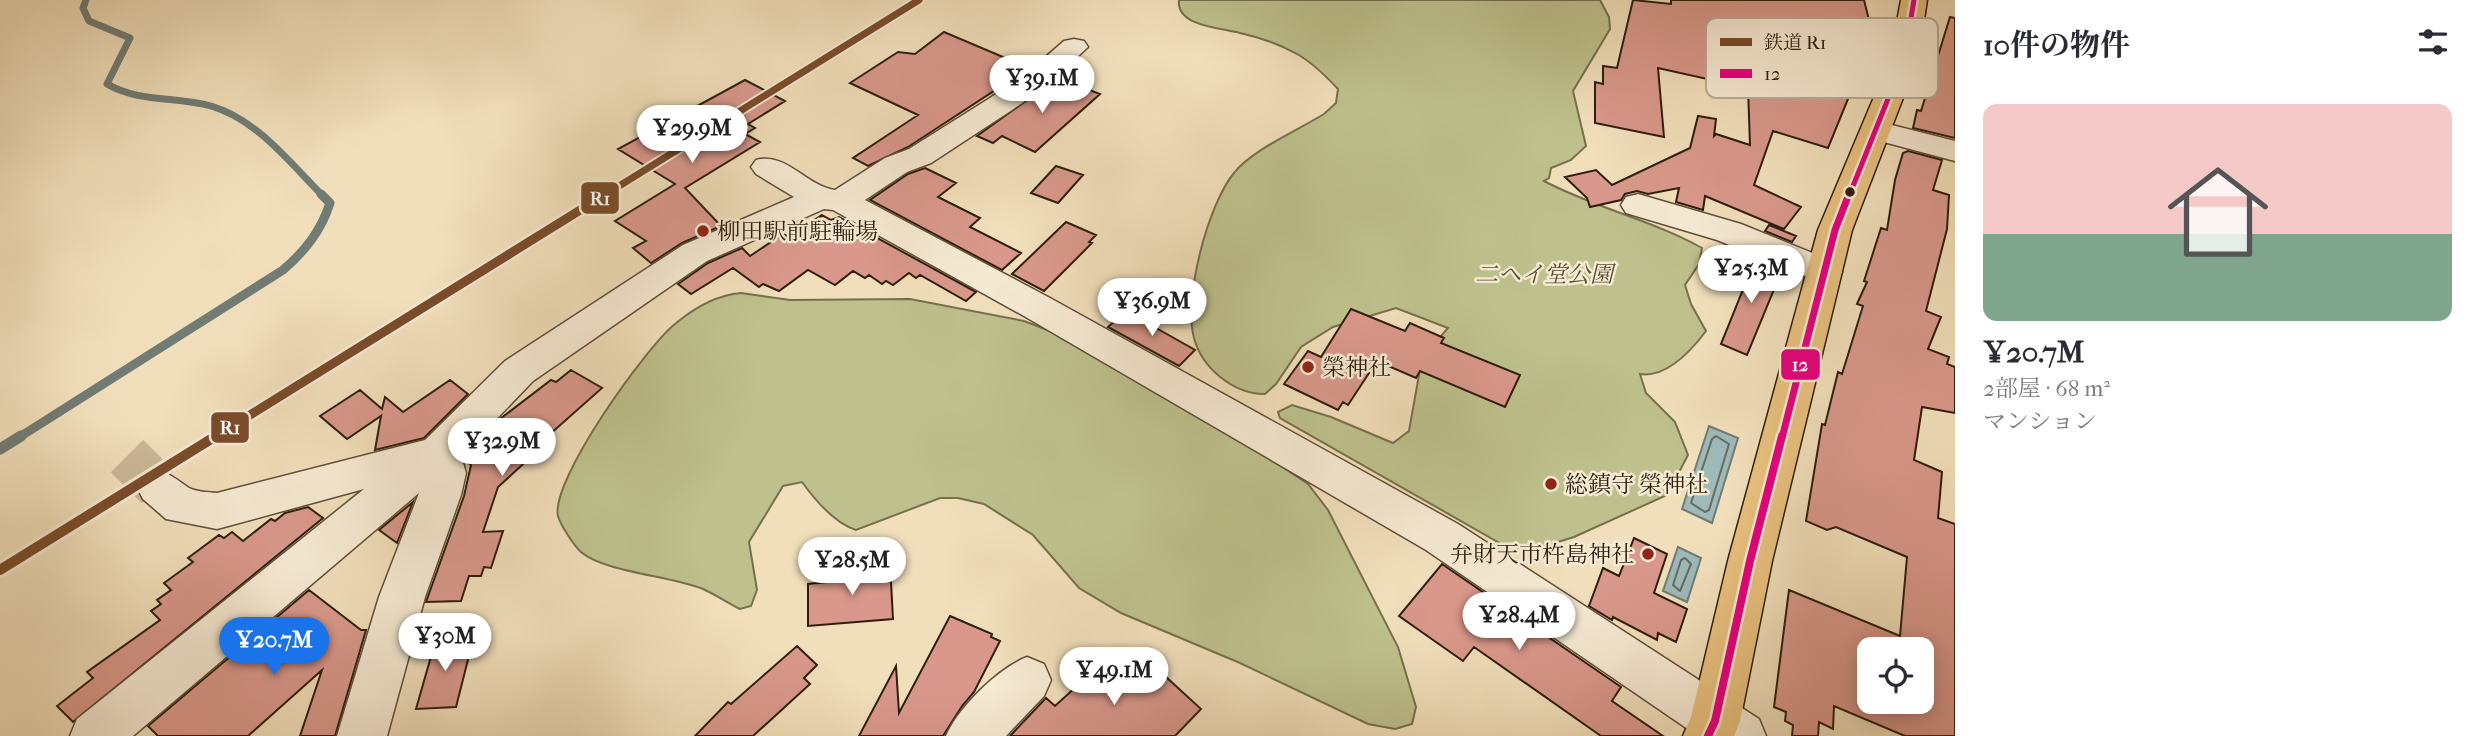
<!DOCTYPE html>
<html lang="ja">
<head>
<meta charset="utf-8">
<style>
  :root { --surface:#fff; --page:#f7f7f7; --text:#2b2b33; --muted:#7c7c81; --accent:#1a73e8 }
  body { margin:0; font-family:"IM FELL French Canon","Noto Serif JP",serif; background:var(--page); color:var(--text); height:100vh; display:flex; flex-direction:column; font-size:26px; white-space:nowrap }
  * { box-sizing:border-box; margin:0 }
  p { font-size:23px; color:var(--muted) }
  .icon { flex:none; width:38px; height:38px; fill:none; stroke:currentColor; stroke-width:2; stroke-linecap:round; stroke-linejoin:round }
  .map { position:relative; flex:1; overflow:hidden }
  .details { display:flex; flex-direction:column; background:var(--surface); width:525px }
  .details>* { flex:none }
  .tools { position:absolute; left:1857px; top:637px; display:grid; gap:14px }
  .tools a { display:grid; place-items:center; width:77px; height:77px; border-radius:14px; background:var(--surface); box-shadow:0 4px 18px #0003; font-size:35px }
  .price { position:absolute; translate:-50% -60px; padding:0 16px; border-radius:24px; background:#fff; color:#222; font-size:23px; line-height:46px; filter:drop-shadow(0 2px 4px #0008) }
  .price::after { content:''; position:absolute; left:50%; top:42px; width:21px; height:16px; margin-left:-10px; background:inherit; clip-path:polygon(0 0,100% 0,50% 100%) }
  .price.current { background:var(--accent); color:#fff }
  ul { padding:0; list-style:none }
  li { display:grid; align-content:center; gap:14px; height:371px; padding:0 28px }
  li span { display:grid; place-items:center; height:217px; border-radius:14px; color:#555 }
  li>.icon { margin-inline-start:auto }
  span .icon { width:126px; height:126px; fill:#fffc; stroke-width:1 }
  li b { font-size:30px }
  h2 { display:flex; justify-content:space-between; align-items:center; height:84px; padding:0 28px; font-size:30px }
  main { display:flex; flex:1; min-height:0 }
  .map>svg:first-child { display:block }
  .green { fill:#bec18d; stroke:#76704c; stroke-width:2 }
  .water { fill:#9ebab9; stroke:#717c74; stroke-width:2 }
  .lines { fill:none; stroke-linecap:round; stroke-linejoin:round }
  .shore { stroke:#666c62; stroke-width:2 }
  .stream-far2 { stroke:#717c74; stroke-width:7 }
  .stream-far1 { stroke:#717c74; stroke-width:9 }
  .stream { stroke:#717c74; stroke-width:11 }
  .building { fill:#d9988b; stroke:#2e1e0c; stroke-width:2; fill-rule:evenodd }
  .minor-tunnel { stroke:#cab898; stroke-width:46; stroke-dasharray:46 23; stroke-linecap:butt }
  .minor-casing { stroke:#5f4e38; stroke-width:3 }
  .highway-casing { stroke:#2e1e0c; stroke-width:3 }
  .minor { fill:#f6ead3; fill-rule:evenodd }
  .highway { fill:#e8c07e; fill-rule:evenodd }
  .bus-1-far2-casing { stroke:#f6ead3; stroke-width:10 }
  .bus-1-far1-casing { stroke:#f6ead3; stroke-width:12 }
  .bus-1-casing { stroke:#f6ead3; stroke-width:13 }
  .bus-1-far2 { stroke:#e5007d; stroke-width:5 }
  .bus-1-far1 { stroke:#e5007d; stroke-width:7 }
  .bus-1 { stroke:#e5007d; stroke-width:8 }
  .rail-1-far2-casing { stroke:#f6ead3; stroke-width:11 }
  .rail-1-far1-casing { stroke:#f6ead3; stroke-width:14 }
  .rail-1-casing { stroke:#f6ead3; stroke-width:16 }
  .rail-1-far2 { stroke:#7a4b2a; stroke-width:7 }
  .rail-1-far1 { stroke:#7a4b2a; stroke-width:9 }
  .rail-1 { stroke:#7a4b2a; stroke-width:10 }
  .bus-dot { fill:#2e1e0c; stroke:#f6ead3; stroke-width:2.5 }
  .poi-dot { fill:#8f2418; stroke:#f6ead3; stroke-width:2.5 }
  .labels { text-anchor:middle; stroke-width:5; stroke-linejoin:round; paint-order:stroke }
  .poi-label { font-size:23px; fill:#2e1e0c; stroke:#f6ead3; text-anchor:start }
  .park-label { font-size:23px; font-style:italic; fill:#594f33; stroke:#f6ead3 }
  .key { fill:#f6ead3; stroke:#baad97; stroke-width:2 }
  .key-label { font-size:19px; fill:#2e1e0c }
  .line-badge { stroke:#f6ead3; stroke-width:2.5 }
  .badge-label { font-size:19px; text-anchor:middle; font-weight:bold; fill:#fff }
</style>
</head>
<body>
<main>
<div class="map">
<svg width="1955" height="736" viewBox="0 0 1955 736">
  <rect width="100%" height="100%" fill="#f1dfbb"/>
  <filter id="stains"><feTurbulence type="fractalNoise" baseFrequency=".00286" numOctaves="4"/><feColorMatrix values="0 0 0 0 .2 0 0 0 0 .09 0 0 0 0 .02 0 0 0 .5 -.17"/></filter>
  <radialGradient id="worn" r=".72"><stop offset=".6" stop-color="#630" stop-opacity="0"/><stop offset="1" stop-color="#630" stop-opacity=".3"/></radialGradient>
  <path class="green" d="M 1179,0 L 1600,0 L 1609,17 L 1610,29 L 1573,91 L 1586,146 L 1571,160 L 1551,168 L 1549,178 L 1544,181 C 1595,208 1652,220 1702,248 L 1699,264 L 1685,285 L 1691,304 L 1706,331 C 1691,351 1667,378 1640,374 L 1646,393 L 1675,422 L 1688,455 L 1667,495 L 1574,537 L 1532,550 L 1503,545 L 1280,418 L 1278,412 L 1292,405 L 1331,417 L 1393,443 L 1409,431 L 1422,358 L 1448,328 L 1396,308 L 1333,327 L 1301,347 L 1276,384 L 1265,394 C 1233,394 1202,368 1194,338 C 1183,299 1208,204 1234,173 C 1252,150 1298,130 1324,114 L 1336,103 L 1338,89 C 1325,75 1313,63 1297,54 C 1281,45 1258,37 1240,33 C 1223,28 1176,27 1179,0 Z
    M 741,293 L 790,300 L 910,299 L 1024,321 L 1076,341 L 1248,444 L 1308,484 L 1328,510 L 1398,647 L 1416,707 L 1412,724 L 1395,729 L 1368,724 L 1240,663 L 1121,613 L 1079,588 L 1033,535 L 984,504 L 958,498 L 940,498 L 856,530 C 834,523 815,500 802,482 L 783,486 L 749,542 L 757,590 L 751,606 L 740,609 C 728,603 716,595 703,589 C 671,576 604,572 581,552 C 574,546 560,524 558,516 C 550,481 646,347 675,324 C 694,308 716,295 741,293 Z"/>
  <path class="water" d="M 1709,426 L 1738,438 L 1712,523 L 1682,509 Z
    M 1678,547 L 1701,558 L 1687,602 L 1663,591 Z"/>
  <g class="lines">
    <path class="shore" d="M 1716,436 L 1729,444 L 1709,510 L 1705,512 L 1691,503 L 1712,439 Z
      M 1685,558 L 1691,564 L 1680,591 L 1673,585 L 1681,560 Z"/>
    <path class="stream-far2" d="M 86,0 L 83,8 L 89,21 L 130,38 L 107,84 C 140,103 176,96 211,106 C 258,120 290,163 323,196"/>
    <path class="stream-far1" d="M 18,438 L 283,270 C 305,251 321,231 330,203 L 321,194"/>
    <path class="stream" d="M 0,449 L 21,436"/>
  </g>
  <path class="building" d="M 1633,0 L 1671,4 L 1671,0 L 1864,0 L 1875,44 L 1859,91 L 1852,89 L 1828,148 L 1773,131 L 1754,185 L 1801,207 L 1784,229 L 1705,196 L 1703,210 L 1676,202 L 1679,188 L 1648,194 L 1637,191 L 1625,194 L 1621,200 L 1590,207 L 1587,198 L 1565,177 L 1596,170 L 1612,185 L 1690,148 L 1698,116 L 1716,119 L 1714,136 L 1716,134 L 1750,145 L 1748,88 L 1658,68 L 1664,137 L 1595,123 L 1595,82 L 1603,84 L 1603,66 L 1617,68 Z
    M 1950,17 L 1955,18 L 1955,138 L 1913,128 L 1917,110 L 1921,111 Z
    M 944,32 L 1029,68 L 908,147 L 868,166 L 853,158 L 918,115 L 850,83 L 898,52 L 915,54 Z
    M 1058,78 L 1100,94 L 1035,152 L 1002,136 L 993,143 L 977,136 Z
    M 745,80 L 785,101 L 748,124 L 755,128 L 745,134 L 760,142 L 685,188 L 721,226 L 682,243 L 651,263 L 633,248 L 646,241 L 615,221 L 675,184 L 618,149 Z
    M 1908,151 L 1942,160 L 1933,190 L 1949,195 L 1947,229 L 1926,311 L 1941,317 L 1928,349 L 1949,357 L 1947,364 L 1955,367 L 1955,413 L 1922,407 L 1914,460 L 1942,472 L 1938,518 L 1955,524 L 1955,736 L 1905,736 L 1834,706 L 1833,729 L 1819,722 L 1818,736 L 1792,736 L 1793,725 L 1785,721 L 1786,712 L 1774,707 L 1789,590 L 1900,636 L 1907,557 L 1836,527 L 1827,530 L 1806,521 L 1822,424 L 1825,425 L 1838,372 L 1842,374 L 1863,306 L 1857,304 L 1867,282 L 1864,281 L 1881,228 L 1887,230 L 1895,180 L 1903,153 ZM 1869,649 L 1922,649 L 1922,702 L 1869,702 Z
    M 1056,166 L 1083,175 L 1058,203 L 1031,193 Z
    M 925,168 L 956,183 L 938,197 L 980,218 L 970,227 L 1021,253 L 1002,270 L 870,200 L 908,174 Z
    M 822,215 L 831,220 L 839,217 L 976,292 L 966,301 L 920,275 L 916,278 L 909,273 L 893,285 L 886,281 L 882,284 L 869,275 L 865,278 L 853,271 L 835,285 L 808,270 L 779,291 L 763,284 L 759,287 L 733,268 L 691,294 L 678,284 L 708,263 L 742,248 L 750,256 L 783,234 L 789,237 Z
    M 1066,222 L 1096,235 L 1089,242 L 1092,243 L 1044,291 L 1012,274 Z
    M 1769,225 L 1796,236 L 1792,242 L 1765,231 Z
    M 1750,256 L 1782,270 L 1747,355 L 1721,344 L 1746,282 L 1740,280 Z
    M 1351,309 L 1405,331 L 1410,323 L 1444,338 L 1441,343 L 1520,375 L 1505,407 L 1420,371 L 1416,378 L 1377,361 L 1348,405 L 1343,402 L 1338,410 L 1284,384 L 1308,351 L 1321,357 Z
    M 1126,311 L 1195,350 L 1179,366 L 1108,327 Z
    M 571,370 L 602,388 L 540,443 L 544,445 L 498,487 L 483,532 L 503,531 L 491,568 L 484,567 L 481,576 L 469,576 L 461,601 L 426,602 L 464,496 L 471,465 L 464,457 L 500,419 L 551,380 L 556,382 Z
    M 450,380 L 468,394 L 424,438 L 375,450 L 381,416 L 347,439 L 320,416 L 360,390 L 382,409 L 385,397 L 403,412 Z
    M 413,502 L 397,543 L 379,530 Z
    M 308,507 L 323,518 L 73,722 L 57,706 L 93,678 L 87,672 L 160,620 L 151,611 L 161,604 L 157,600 L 171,590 L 164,583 L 193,562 L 188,558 L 219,535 L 224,538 L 232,532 L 243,541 L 271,519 L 275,521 L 285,513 Z
    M 1634,538 L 1667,554 L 1654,593 L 1687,609 L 1676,642 L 1658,633 L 1657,640 L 1613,617 L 1612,620 L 1589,606 L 1603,568 L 1619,576 Z
    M 890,564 L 893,619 L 808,626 L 808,584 L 837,581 L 837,568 Z
    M 1442,564 L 1621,687 L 1612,701 L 1663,736 L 1601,736 L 1474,647 L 1463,661 L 1399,616 Z
    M 309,590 L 361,630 L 366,630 L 335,736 L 300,736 L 322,670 L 248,736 L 158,736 L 148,726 Z
    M 950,616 L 992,634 L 991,637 L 1000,641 L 974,692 L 962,706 L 943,736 L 859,736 L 896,666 L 899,713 Z
    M 474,636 L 456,707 L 416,709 L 436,639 Z
    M 797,646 L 817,665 L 804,678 L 810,684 L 753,736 L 695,736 L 728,702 L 731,704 Z
    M 1113,653 L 1136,675 L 1142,670 L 1159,685 L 1166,677 L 1201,709 L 1175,736 L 1010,736 L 1046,698 L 1055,706 Z"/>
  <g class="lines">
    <path class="minor-tunnel" d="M 127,456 L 158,487"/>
    <defs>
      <path id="minor" d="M 1074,39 L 1084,41 L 1088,47 L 1046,86 L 1012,110 L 931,163 L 907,172 L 865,200 L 1050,298 L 1458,524 L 1759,719 L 1766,736 L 1698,736 L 1426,550 L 1024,316 L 833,210 L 824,209 L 707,261 L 533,381 L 461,456 L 466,473 L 461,495 L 425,597 L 387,736 L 337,736 L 379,597 L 419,493 L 133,736 L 70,736 L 77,719 L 364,489 L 217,529 L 166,519 L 143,499 L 137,487 L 143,475 C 165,467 171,476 189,488 C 196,492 208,492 217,493 L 425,440 L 505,361 L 683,245 L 794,197 L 756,174 L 751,167 L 756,160 C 787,152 806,186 835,190 L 885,158 L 909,149 L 990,98 L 1026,74 L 1064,41 Z
        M 1876,121 L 1955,141 L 1955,161 L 1865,137 L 1861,130 L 1865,123 Z
        M 1638,194 L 1741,224 L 1837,263 L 1842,272 L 1837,281 L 1824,284 L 1717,240 L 1626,213 L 1621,205 L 1626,197 Z
        M 1027,657 L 1044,664 L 1051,680 L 1044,696 L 1006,736 L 946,736 C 958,708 998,668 1027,657 Z"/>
      <path id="highway" d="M 1901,0 L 1927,0 L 1918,59 L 1852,230 L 1772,561 L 1740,721 L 1734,736 L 1683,736 L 1691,717 L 1728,561 L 1818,230 L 1890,59 Z"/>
    </defs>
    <use href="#minor" class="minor-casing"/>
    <use href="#highway" class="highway-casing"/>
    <use href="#minor" class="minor"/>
    <use href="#highway" class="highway"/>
    <defs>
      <path id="bus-1-far2" d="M 1849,196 L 1904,59 L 1914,0"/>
      <path id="bus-1-far1" d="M 1782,438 L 1835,230 L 1849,194"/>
      <path id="bus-1" d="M 1708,736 L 1715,721 L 1750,561 L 1782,436"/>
    </defs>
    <use href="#bus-1-far2" class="bus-1-far2-casing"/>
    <use href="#bus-1-far1" class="bus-1-far1-casing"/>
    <use href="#bus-1" class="bus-1-casing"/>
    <use href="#bus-1-far2" class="bus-1-far2"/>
    <use href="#bus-1-far1" class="bus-1-far1"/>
    <use href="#bus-1" class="bus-1"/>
    <defs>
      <path id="rail-1-far2" d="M 603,196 L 919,0"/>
      <path id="rail-1-far1" d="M 213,438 L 606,194"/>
      <path id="rail-1" d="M 0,570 L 216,436"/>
    </defs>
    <use href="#rail-1-far2" class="rail-1-far2-casing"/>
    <use href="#rail-1-far1" class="rail-1-far1-casing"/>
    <use href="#rail-1" class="rail-1-casing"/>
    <use href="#rail-1-far2" class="rail-1-far2"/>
    <use href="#rail-1-far1" class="rail-1-far1"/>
    <use href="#rail-1" class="rail-1"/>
  </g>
  <circle class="bus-dot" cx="1850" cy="192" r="6"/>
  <g class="poi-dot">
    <circle cx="703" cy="231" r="7"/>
    <circle cx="1308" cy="367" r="7"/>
    <circle cx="1551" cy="484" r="7"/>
    <circle cx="1648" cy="554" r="7"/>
  </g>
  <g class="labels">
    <g class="poi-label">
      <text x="717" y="239">柳田駅前駐輪場</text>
      <text x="1322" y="375">榮神社</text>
      <text x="1565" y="492">総鎮守 榮神社</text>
      <text x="1634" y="562" text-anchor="end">弁財天市杵島神社</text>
    </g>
    <g class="park-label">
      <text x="1544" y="282">二ヘイ堂公園</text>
    </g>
  </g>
  <rect x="1706" y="18" width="232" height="80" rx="10" class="key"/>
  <rect x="1720" y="38" width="32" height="8" fill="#7a4b2a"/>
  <rect x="1720" y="69" width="32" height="9" fill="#e5007d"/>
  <g class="key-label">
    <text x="1764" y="49">鉄道 R1</text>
    <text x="1764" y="80">12</text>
  </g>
  <g class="line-badge">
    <rect x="580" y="181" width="40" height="34" rx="7" fill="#7a4b2a"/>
    <rect x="1780" y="348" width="41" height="33" rx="7" fill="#e5007d"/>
    <rect x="210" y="411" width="40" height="33" rx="7" fill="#7a4b2a"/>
  </g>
  <g class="badge-label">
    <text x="600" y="205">R1</text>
    <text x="1800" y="371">12</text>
    <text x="230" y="434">R1</text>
  </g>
  <rect width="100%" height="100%" filter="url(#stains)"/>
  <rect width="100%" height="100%" fill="url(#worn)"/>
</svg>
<div class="tools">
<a><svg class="icon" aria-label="locate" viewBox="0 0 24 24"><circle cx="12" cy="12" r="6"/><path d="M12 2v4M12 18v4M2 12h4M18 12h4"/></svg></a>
</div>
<b class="price" style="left:1042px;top:115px">¥39.1M</b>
<b class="price" style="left:692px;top:165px">¥29.9M</b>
<b class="price" style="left:1751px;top:305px">¥25.3M</b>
<b class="price" style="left:1152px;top:338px">¥36.9M</b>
<b class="price" style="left:502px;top:478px">¥32.9M</b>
<b class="price" style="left:852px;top:597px">¥28.5M</b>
<b class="price" style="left:1519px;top:652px">¥28.4M</b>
<b class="price" style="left:445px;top:673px">¥30M</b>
<b class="price current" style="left:274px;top:677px">¥20.7M</b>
<b class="price" style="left:1114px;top:707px">¥49.1M</b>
</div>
<section class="details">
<h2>10件の物件<svg class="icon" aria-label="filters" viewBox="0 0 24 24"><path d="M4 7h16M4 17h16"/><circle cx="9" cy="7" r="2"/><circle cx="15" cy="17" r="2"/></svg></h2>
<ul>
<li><span style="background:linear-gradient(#f6c9c9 60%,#7fa58c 0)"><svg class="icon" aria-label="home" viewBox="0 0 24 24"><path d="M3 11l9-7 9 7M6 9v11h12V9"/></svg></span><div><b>¥20.7M</b><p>2部屋 · 68 m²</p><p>マンション</p></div></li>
</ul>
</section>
</main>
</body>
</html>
